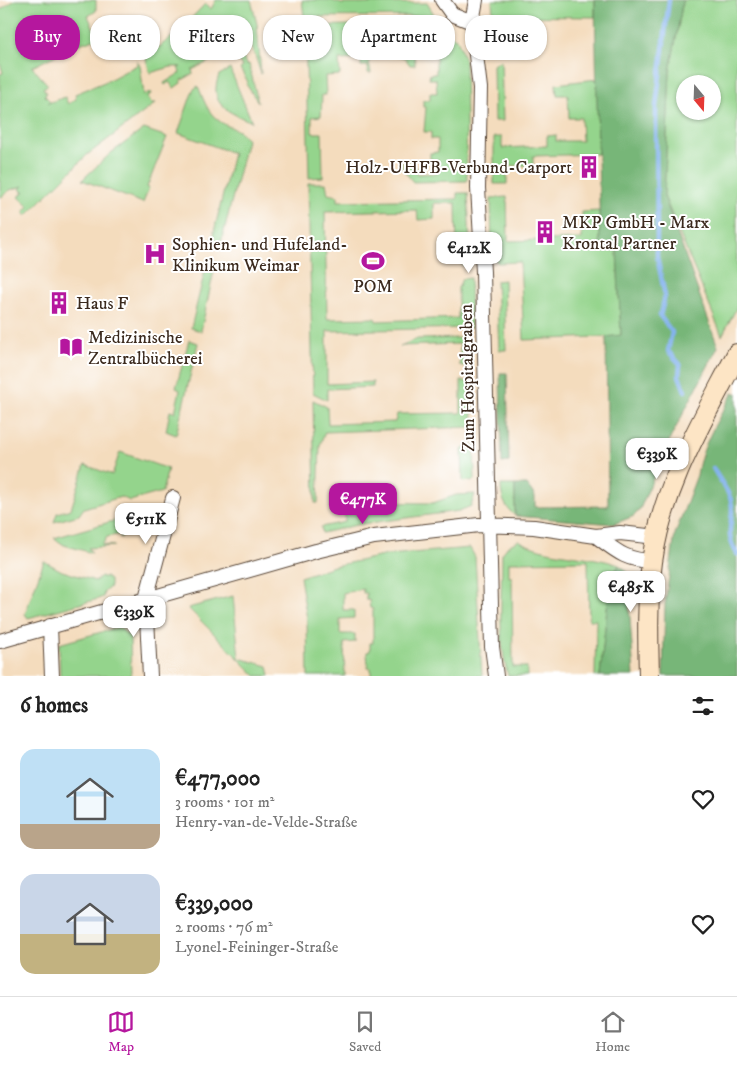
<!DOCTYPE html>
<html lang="en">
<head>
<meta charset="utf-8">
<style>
  :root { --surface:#fff; --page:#f2f2f2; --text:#222; --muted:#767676; --line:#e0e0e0; --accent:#b5179e }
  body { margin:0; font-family:"IM FELL DW Pica",serif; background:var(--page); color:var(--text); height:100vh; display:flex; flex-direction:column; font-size:19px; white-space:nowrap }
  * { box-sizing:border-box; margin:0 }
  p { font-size:16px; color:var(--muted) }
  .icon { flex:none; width:28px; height:28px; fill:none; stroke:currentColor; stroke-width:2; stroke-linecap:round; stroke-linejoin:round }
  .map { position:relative; height:676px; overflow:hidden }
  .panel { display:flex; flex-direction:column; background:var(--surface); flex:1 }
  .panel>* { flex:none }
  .top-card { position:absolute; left:15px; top:15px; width:708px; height:45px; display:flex; gap:10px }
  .needle { width:32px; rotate:161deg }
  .buttons { position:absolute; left:676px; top:75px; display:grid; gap:10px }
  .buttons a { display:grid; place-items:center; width:45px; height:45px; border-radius:50%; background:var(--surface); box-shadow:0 1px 4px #0004; font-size:25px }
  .price { position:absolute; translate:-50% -42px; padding:0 11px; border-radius:10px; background:#fff; color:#222; font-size:16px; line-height:32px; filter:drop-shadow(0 1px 2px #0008) }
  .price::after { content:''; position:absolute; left:50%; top:30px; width:15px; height:11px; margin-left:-8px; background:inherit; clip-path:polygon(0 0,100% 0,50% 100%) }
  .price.on { background:var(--accent); color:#fff }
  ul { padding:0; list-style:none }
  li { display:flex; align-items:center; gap:15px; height:125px; padding:0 20px }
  li span { display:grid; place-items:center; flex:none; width:140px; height:100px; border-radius:15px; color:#555 }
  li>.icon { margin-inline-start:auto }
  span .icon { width:60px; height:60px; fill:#fffc; stroke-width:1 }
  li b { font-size:21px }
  h2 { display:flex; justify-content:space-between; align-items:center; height:60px; padding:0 20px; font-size:21px }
  .chip { padding:0 18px; border-radius:20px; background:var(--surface); box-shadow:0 1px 4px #0004; font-size:18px; line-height:45px }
  .chip.on { background:var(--accent); color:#fff }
  .dock { display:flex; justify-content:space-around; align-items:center; height:70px; border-top:1px solid var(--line); background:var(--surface); font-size:14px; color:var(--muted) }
  .dock a { display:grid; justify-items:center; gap:2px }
  .dock .on { color:var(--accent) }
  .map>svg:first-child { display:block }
  .green { fill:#94d48c; stroke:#687f55; fill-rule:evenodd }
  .forest { fill:#77b678; stroke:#59704b }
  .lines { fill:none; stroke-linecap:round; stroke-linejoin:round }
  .stream { stroke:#84b3ee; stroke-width:4.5 }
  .minor-casing { stroke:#574536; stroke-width:16 }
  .secondary-casing { stroke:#574536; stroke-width:22 }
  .minor { stroke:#fff; stroke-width:14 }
  .secondary { stroke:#fde5c5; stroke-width:20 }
  .labels { text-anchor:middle; stroke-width:4; stroke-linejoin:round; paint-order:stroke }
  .poi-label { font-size:18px; fill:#3b2a1e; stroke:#fff; text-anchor:start }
  .street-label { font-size:18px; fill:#3b2a1e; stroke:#fff }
</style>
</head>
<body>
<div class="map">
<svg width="737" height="676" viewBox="0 0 737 676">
  <rect width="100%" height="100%" fill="#fff"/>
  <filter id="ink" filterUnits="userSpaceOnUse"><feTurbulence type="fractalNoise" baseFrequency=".02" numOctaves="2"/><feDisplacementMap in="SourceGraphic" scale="10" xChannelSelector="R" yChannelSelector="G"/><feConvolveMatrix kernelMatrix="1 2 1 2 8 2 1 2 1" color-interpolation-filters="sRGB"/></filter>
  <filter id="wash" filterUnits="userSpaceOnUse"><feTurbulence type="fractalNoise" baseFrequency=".0096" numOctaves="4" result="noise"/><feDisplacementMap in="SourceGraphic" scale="20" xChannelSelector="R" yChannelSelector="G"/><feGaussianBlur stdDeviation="1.12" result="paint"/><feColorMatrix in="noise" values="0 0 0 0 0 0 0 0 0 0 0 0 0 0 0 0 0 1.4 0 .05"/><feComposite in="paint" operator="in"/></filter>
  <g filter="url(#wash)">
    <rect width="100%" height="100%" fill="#f4dcbd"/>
    <path class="green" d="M 15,0 L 96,0 L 96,11 L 88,16 L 95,31 L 122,21 L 126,27 L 122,33 L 121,30 L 76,45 L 32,67 L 48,85 L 43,88 L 47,93 L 44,95 L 50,101 L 48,103 L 65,97 L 68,104 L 76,99 L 75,94 L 107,81 L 137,65 L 137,61 L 140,65 L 144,95 L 150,92 L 151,94 L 147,97 L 151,103 L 156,103 L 87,155 L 26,216 L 24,212 L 29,206 L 19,197 L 24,191 L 22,192 L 20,188 L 23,186 L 10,190 L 0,198 L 0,74 L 3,73 L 0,63 L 0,10 Z
      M 216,0 L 251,0 L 257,24 L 261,74 C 255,56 247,19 220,42 L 212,60 L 192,70 L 193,74 L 182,80 L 181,83 L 174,88 L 169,82 L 165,85 L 164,83 L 180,73 L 178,67 L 181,67 L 171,67 L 150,73 L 145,56 L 148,56 L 178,32 L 205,4 L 211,9 Z
      M 302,0 L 330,0 L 342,4 L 427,3 L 435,16 L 304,17 Z
      M 492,0 L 595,0 L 595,17 L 493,16 Z
      M 683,0 L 737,0 L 737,307 L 722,336 L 664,196 L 670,71 ZM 685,84 L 712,84 L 712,111 L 685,111 Z
      M 440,23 L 458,41 L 465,61 L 467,181 L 413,182 L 402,168 L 403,161 L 410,161 L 410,167 L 417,167 L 417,174 L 438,173 L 438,160 L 430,159 L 430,153 L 438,152 L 438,139 L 431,139 L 431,132 L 424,132 L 426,107 L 423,107 L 423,100 L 430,100 L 430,93 L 437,93 L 436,79 L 429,79 L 430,74 L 436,74 L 436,49 L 414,50 L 415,65 L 410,65 L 405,58 C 393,54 377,49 369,62 L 371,73 L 368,73 L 368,66 L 361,66 L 361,59 L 339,60 L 340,75 L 325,76 L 326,95 L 322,95 L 321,116 L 312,117 L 312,133 L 322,133 L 323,177 L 309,178 L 305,26 Z
      M 493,24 L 500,25 L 501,52 L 493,49 Z
      M 236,46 L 241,50 L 246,65 L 249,64 L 258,102 L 246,84 L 248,82 L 240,69 L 243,67 L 235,57 L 237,50 L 231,53 L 228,51 Z
      M 501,60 L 503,121 L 494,121 L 493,65 Z
      M 230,69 L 252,122 C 228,112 208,105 219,75 Z
      M 597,79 L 598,154 L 533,156 L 533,165 L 507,166 L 507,184 L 494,184 L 494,137 L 502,137 L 502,148 L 547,146 L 547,136 L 556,135 L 556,141 L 582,141 L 581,118 L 569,118 L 568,95 L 557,95 L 556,84 Z
      M 198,86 C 203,98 207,112 218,120 C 227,128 241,128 247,140 L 221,243 L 212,240 L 233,153 L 178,133 L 193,90 Z
      M 144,129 L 167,137 L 147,187 L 149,188 L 143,203 L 82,180 L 111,153 Z
      M 308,183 L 326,183 L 328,194 L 338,196 L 338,201 L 457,199 L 457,193 L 468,193 L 470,257 L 467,265 L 464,266 L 457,260 L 456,203 L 434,203 L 434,219 L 418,220 L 417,210 L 325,212 L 327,319 L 375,318 L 376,321 L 458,318 L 458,288 L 462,279 L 470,278 L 471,328 L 327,331 L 327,384 L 373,382 L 373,387 L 327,389 L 327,400 L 313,393 Z
      M 507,197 L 508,241 L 582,239 L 582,212 L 599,211 L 600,251 L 617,250 L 621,336 L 524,340 L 520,262 L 498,263 L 492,255 L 491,198 Z
      M 208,258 L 216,261 L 201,331 L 191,328 Z
      M 504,280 L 506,350 L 499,350 L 496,281 Z
      M 461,338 L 471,343 L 472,366 L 460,366 L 460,344 L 400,346 L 417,339 Z
      M 189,340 L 198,343 L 176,435 L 166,431 L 170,411 L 175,412 L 180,390 L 176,388 Z
      M 461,381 L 472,382 L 473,427 L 325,432 L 320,445 L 318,503 L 315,503 L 313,400 L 327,407 L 328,424 L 395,422 L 397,414 L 461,413 Z
      M 474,445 L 475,480 L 463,482 L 462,450 L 465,446 Z
      M 120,452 L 168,469 L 162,492 L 130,501 L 121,497 L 84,508 L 79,515 L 54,522 L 57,513 L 71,509 L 85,465 L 112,475 Z
      M 501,485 L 515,485 L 515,516 C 505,507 501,498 501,485 Z
      M 475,494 L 471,506 L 459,511 L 361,524 L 322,533 L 321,527 L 345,522 L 345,502 L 433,503 L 456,495 Z
      M 148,511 L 145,518 L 139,518 L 129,531 L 120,538 L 121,534 L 107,537 L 102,545 L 114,546 L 88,548 L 92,553 L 64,545 L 54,538 Z
      M 519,540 C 541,556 590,554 619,565 L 610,580 L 600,676 L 595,676 L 596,620 L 589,620 L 588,561 L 509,562 L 509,577 L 512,577 L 513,667 L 527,667 L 527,676 L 508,676 C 497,638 502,593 502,554 L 508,546 Z
      M 470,548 L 475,557 L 482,676 L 371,676 L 371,668 L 368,668 L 367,652 L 370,651 L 370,643 L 373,643 L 373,609 L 370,608 L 369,600 L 366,600 L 366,593 L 363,593 L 363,589 L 343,593 L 343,610 L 354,610 L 354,618 L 340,619 L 340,634 L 355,634 L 355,642 L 344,643 L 345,676 L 308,676 L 307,619 L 300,577 L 334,566 L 388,555 Z
      M 44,561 L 62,571 L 95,581 L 100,577 L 106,577 L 110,580 L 110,587 L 104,592 L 103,597 L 98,599 L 28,618 L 25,614 Z
      M 233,596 L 239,658 L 268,666 L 270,676 L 256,676 L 188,608 Z
      M 119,627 L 130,637 L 131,676 L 60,676 L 59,644 Z"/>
    <path class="forest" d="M 595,0 L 683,0 L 670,71 L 664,196 L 718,347 L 671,437 L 640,509 L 634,516 L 614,524 L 515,516 L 515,485 L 527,485 L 535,496 L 535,507 L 608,506 L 606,337 L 621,335 L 617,250 L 600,251 Z
      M 500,373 L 507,373 L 509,462 L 502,463 Z
      M 733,393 L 737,393 L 737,676 L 663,676 L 665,604 L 675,534 L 697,475 C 701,447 719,417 733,393 Z
      M 619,565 L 626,570 L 631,580 L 629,603 L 634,676 L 600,676 L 610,580 Z"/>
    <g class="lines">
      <path class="stream" d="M 669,0 L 656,107 L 657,257 L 665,296 L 660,316 L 672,332 L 668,351 L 680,364 L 679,376 L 685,391
        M 713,468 C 718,478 728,490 731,500 C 736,522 722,529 737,554"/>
    </g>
  </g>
  <g filter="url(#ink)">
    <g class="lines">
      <defs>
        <path id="minor" d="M 442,0 L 452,14 L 472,22
          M 476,0 L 472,22 L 480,88 L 478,188 L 483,272 L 492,647 L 496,676
          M 596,536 C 616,551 627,561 652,561
          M 50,626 L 52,676
          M 0,641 L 316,551 L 374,537 L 479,525 L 534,527 L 596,536 L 620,533 L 657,537
          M 150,676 L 146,599 L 173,498"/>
        <path id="secondary" d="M 649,676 C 648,638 647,599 652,562 C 662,487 703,420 737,354"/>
      </defs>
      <use href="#minor" class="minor-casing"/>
      <use href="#secondary" class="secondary-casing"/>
      <use href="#minor" class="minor"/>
      <use href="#secondary" class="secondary"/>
    </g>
  </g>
  <defs>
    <symbol id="building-bare" viewBox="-9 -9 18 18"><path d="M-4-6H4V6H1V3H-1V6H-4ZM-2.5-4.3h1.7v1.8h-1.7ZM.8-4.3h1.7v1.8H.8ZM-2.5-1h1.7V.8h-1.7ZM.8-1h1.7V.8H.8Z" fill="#b5179e" stroke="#fff" stroke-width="2.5" paint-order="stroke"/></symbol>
    <symbol id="hospital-bare" viewBox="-9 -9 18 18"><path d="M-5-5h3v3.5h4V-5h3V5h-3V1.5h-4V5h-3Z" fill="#b5179e" stroke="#fff" stroke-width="2.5" paint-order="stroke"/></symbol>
    <symbol id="stadium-bare" viewBox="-9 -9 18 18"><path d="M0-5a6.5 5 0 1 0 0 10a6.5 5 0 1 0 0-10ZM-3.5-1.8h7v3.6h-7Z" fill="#b5179e" stroke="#fff" stroke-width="2.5" paint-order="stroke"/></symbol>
    <symbol id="library-bare" viewBox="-9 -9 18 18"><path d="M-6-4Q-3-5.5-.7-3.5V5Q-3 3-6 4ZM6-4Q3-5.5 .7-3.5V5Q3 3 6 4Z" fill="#b5179e" stroke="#fff" stroke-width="2.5" paint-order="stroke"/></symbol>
  </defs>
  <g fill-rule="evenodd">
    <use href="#building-bare" x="573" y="151" width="32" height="32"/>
    <use href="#building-bare" x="529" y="216" width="32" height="32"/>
    <use href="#hospital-bare" x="139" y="238" width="32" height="32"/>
    <use href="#stadium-bare" x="357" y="245" width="32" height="32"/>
    <use href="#building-bare" x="43" y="287" width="32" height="32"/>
    <use href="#library-bare" x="55" y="331" width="32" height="32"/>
  </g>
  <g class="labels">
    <g class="poi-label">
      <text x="572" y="173" text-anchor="end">Holz-UHFB-Verbund-Carport</text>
      <text x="562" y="228">MKP GmbH - Marx<tspan x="562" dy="21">Krontal Partner</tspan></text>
      <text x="172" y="250">Sophien- und Hufeland-<tspan x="172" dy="21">Klinikum Weimar</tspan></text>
      <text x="373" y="292" text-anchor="middle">POM</text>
      <text x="76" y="309">Haus F</text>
      <text x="88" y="343">Medizinische<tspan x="88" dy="21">Zentralbücherei</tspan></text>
    </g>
    <g class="street-label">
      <text transform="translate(467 378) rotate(-91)" y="6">Zum Hospitalgraben</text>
    </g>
  </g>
</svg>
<div class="buttons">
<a><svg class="needle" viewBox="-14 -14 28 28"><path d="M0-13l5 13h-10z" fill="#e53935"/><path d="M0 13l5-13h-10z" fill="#767676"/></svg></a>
</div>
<b class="price" style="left:469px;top:274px">€412K</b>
<b class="price" style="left:657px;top:480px">€339K</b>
<b class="price on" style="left:363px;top:525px">€477K</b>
<b class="price" style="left:146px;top:545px">€511K</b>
<b class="price" style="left:631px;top:613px">€485K</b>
<b class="price" style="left:134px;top:638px">€339K</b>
<div class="top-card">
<a class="chip on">Buy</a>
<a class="chip">Rent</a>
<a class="chip">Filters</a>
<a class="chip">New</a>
<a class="chip">Apartment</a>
<a class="chip">House</a>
</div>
</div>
<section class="panel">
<h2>6 homes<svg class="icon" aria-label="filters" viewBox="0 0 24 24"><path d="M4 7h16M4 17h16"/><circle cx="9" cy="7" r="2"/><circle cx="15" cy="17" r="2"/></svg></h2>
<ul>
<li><span style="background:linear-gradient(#bfe0f5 75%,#b9a48a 0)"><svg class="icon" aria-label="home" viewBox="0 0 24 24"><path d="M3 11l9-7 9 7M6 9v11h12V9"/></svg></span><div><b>€477,000</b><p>3 rooms · 101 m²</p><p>Henry-van-de-Velde-Straße</p></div><svg class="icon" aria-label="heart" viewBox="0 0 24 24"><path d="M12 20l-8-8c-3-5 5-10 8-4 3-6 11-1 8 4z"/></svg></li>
<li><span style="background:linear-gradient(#c9d6e8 60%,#c2b280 0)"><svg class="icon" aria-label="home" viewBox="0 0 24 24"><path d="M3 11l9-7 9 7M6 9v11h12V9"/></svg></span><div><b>€339,000</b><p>2 rooms · 76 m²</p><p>Lyonel-Feininger-Straße</p></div><svg class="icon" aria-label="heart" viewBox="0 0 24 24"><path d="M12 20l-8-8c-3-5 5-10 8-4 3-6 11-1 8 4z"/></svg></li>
</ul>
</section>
<nav class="dock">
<a class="on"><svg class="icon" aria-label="map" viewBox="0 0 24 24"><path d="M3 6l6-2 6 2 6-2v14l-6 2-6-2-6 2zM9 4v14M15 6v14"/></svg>Map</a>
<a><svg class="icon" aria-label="saved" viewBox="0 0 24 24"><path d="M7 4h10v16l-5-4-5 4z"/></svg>Saved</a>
<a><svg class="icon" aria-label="home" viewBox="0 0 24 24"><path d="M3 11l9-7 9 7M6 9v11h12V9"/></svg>Home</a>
</nav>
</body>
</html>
